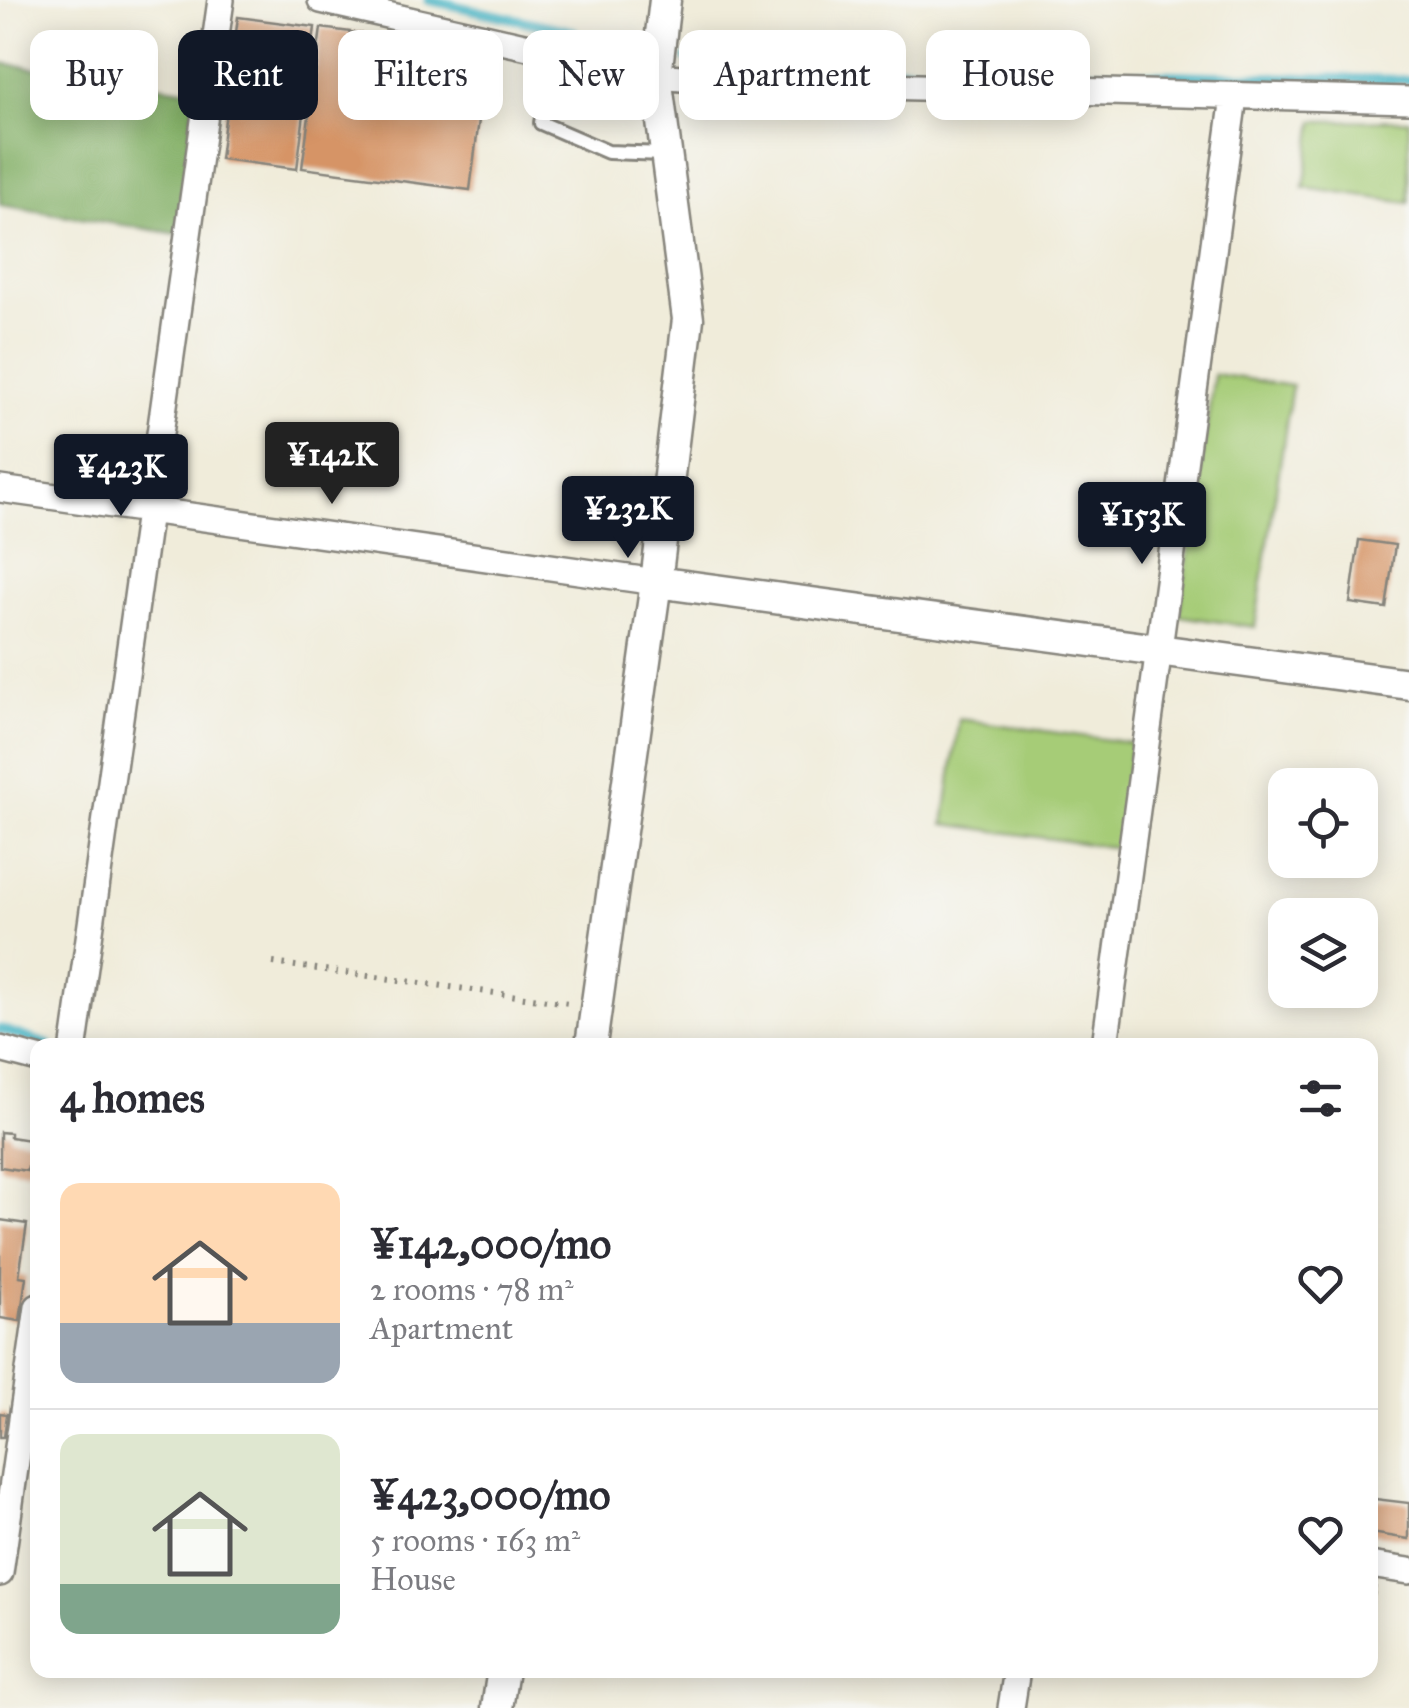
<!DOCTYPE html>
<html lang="en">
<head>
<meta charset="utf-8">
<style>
  :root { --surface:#fff; --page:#f7f7f7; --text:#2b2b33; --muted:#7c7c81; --line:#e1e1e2; --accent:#111827 }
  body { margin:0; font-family:"IM FELL Great Primer",serif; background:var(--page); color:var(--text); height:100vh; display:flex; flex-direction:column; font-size:38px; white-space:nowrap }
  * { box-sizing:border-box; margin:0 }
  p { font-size:32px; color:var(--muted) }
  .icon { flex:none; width:55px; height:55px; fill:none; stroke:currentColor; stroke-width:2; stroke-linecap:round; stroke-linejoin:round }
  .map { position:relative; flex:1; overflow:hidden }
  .drawer { position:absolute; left:30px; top:1038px; width:1348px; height:640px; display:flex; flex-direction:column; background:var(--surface); border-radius:20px; box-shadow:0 5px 25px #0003 }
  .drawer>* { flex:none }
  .top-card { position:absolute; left:30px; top:30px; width:1350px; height:90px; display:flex; gap:20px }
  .controls { position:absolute; left:1268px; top:768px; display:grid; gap:20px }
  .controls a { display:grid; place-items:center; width:110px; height:110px; border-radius:20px; background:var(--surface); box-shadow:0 5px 25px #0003; font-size:50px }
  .price { position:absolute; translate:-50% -85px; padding:0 22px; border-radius:10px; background:var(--accent); color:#fff; font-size:32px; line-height:65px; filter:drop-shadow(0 2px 5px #0008) }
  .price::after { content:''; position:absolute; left:50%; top:60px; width:30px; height:22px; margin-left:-15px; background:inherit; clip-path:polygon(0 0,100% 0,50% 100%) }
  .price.current { background:#222; color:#fff }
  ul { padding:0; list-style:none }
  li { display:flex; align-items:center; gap:30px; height:250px; padding:0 30px }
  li+li { border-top:2px solid var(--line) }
  li span { display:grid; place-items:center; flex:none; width:280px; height:200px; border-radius:20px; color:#555 }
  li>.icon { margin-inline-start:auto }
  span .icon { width:120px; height:120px; fill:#fffc; stroke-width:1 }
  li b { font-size:42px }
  h2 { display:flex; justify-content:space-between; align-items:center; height:120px; padding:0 30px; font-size:42px }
  .tag { padding:0 35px; border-radius:20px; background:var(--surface); box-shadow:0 5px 25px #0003; font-size:35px; line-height:90px }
  .tag.current { background:var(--accent); color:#fff }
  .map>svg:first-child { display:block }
  .green { fill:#a6cc77; stroke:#61744a; stroke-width:2.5 }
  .forest { fill:#84b068; stroke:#506642; stroke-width:2.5 }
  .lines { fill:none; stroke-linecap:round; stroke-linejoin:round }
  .stream { stroke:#46b3c3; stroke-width:10 }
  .building { fill:#d69466 }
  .service-casing { stroke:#86847b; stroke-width:18 }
  .minor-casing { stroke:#86847b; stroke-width:30 }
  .tertiary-casing { stroke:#86847b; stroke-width:35 }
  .path { stroke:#86847b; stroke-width:6; stroke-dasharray:2.5 8; stroke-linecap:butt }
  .service { stroke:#fff; stroke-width:12 }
  .minor { stroke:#fff; stroke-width:25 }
  .tertiary { stroke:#fff; stroke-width:30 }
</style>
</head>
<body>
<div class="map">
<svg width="1409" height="1708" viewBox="0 0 1409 1708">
  <rect width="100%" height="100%" fill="#f6f6f2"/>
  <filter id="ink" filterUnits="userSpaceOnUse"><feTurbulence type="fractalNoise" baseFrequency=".01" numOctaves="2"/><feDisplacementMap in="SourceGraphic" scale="20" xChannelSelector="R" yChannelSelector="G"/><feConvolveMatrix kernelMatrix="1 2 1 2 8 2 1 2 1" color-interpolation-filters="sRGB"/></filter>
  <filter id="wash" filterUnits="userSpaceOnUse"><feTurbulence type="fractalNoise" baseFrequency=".0048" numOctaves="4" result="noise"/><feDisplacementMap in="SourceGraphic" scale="40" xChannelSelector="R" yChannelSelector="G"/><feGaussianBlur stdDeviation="2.25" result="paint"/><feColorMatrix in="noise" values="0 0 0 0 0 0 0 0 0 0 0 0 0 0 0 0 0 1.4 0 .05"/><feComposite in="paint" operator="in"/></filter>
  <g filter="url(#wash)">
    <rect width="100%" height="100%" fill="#f0ecda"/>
    <path class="green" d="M 1409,120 L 1409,203 L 1304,188 L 1314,121 Z
      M 1214,374 L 1292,386 L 1255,627 L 1179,616 Z
      M 959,719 L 1132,743 L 1117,848 L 944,824 Z"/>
    <path class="forest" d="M 0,63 L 197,91 L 178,234 L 0,205 Z"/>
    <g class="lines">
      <path class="stream" d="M 429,0 L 574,32
        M 687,58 L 719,66 L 1409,80
        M 0,1029 L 48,1045"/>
    </g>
    <g id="blocks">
      <path class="building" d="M 238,17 L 315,27 L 297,169 L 220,159 Z
        M 321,28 L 432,43 L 430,58 L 486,65 L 470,190 L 302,168 Z
        M 1359,540 L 1395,545 L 1386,608 L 1350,603 Z
        M 0,1132 L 10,1133 L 10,1137 L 36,1141 L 34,1159 L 38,1160 L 38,1177 L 32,1176 L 34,1169 L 28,1167 L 27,1171 L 0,1167 Z
        M 0,1220 L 27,1224 L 19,1276 L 26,1277 L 20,1321 L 0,1318 Z
        M 0,1413 L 7,1414 L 4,1437 L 0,1437 Z
        M 1375,1499 L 1409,1503 L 1409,1539 L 1371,1533 Z
        M 1370,1582 L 1376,1583 L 1372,1608 L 1370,1608 Z"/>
    </g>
  </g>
  <g filter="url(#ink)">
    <use href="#blocks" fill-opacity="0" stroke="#86847b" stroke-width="2.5"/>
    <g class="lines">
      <defs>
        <path id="service" d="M 554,53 L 541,123 L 608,152 L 664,154"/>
        <path id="minor" d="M 321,0 L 656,76 L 733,82 L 1409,100
          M 0,489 L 656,582
          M 74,1045 L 221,0
          M 1105,1045 L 1234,97
          M 0,1049 L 38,1059
          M 1370,1565 L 1409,1571
          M 0,1573 L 38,1307
          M 1011,1708 L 1017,1670"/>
        <path id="tertiary" d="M 656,582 L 1409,684
          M 591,1045 L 656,582 L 688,319 L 656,76 L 665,0
          M 497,1708 L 503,1670"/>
      </defs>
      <use href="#service" class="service-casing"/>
      <use href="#minor" class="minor-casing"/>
      <use href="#tertiary" class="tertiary-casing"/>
      <path class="path" d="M 273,963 L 569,1003"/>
      <use href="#service" class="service"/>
      <use href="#minor" class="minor"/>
      <use href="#tertiary" class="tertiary"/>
    </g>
  </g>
</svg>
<div class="controls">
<a><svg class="icon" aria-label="locate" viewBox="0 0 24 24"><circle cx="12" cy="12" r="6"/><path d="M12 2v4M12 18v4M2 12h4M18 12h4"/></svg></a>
<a><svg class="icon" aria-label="layers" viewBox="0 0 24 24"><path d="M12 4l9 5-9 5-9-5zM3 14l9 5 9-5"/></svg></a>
</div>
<b class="price current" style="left:332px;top:507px">¥142K</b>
<b class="price" style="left:121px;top:519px">¥423K</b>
<b class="price" style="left:628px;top:561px">¥232K</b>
<b class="price" style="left:1142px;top:567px">¥153K</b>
<div class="top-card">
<a class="tag">Buy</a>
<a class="tag current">Rent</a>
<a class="tag">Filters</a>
<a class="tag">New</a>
<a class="tag">Apartment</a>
<a class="tag">House</a>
</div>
<section class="drawer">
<h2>4 homes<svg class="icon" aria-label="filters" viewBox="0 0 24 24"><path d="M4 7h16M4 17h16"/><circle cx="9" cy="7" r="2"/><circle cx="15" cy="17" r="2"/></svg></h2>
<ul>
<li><span style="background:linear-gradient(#ffd9b3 70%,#9aa5b1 0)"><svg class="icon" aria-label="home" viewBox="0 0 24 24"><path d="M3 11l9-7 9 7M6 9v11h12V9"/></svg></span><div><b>¥142,000/mo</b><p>2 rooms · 78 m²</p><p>Apartment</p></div><svg class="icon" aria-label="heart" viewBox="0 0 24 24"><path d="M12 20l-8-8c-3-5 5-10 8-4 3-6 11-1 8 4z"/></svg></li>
<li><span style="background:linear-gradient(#dfe7d0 75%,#7fa58c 0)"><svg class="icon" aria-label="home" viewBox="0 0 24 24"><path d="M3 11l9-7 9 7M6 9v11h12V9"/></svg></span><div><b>¥423,000/mo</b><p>5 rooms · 163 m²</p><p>House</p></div><svg class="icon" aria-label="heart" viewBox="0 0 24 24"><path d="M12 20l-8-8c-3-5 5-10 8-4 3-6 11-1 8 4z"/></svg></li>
</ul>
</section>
</div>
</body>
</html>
